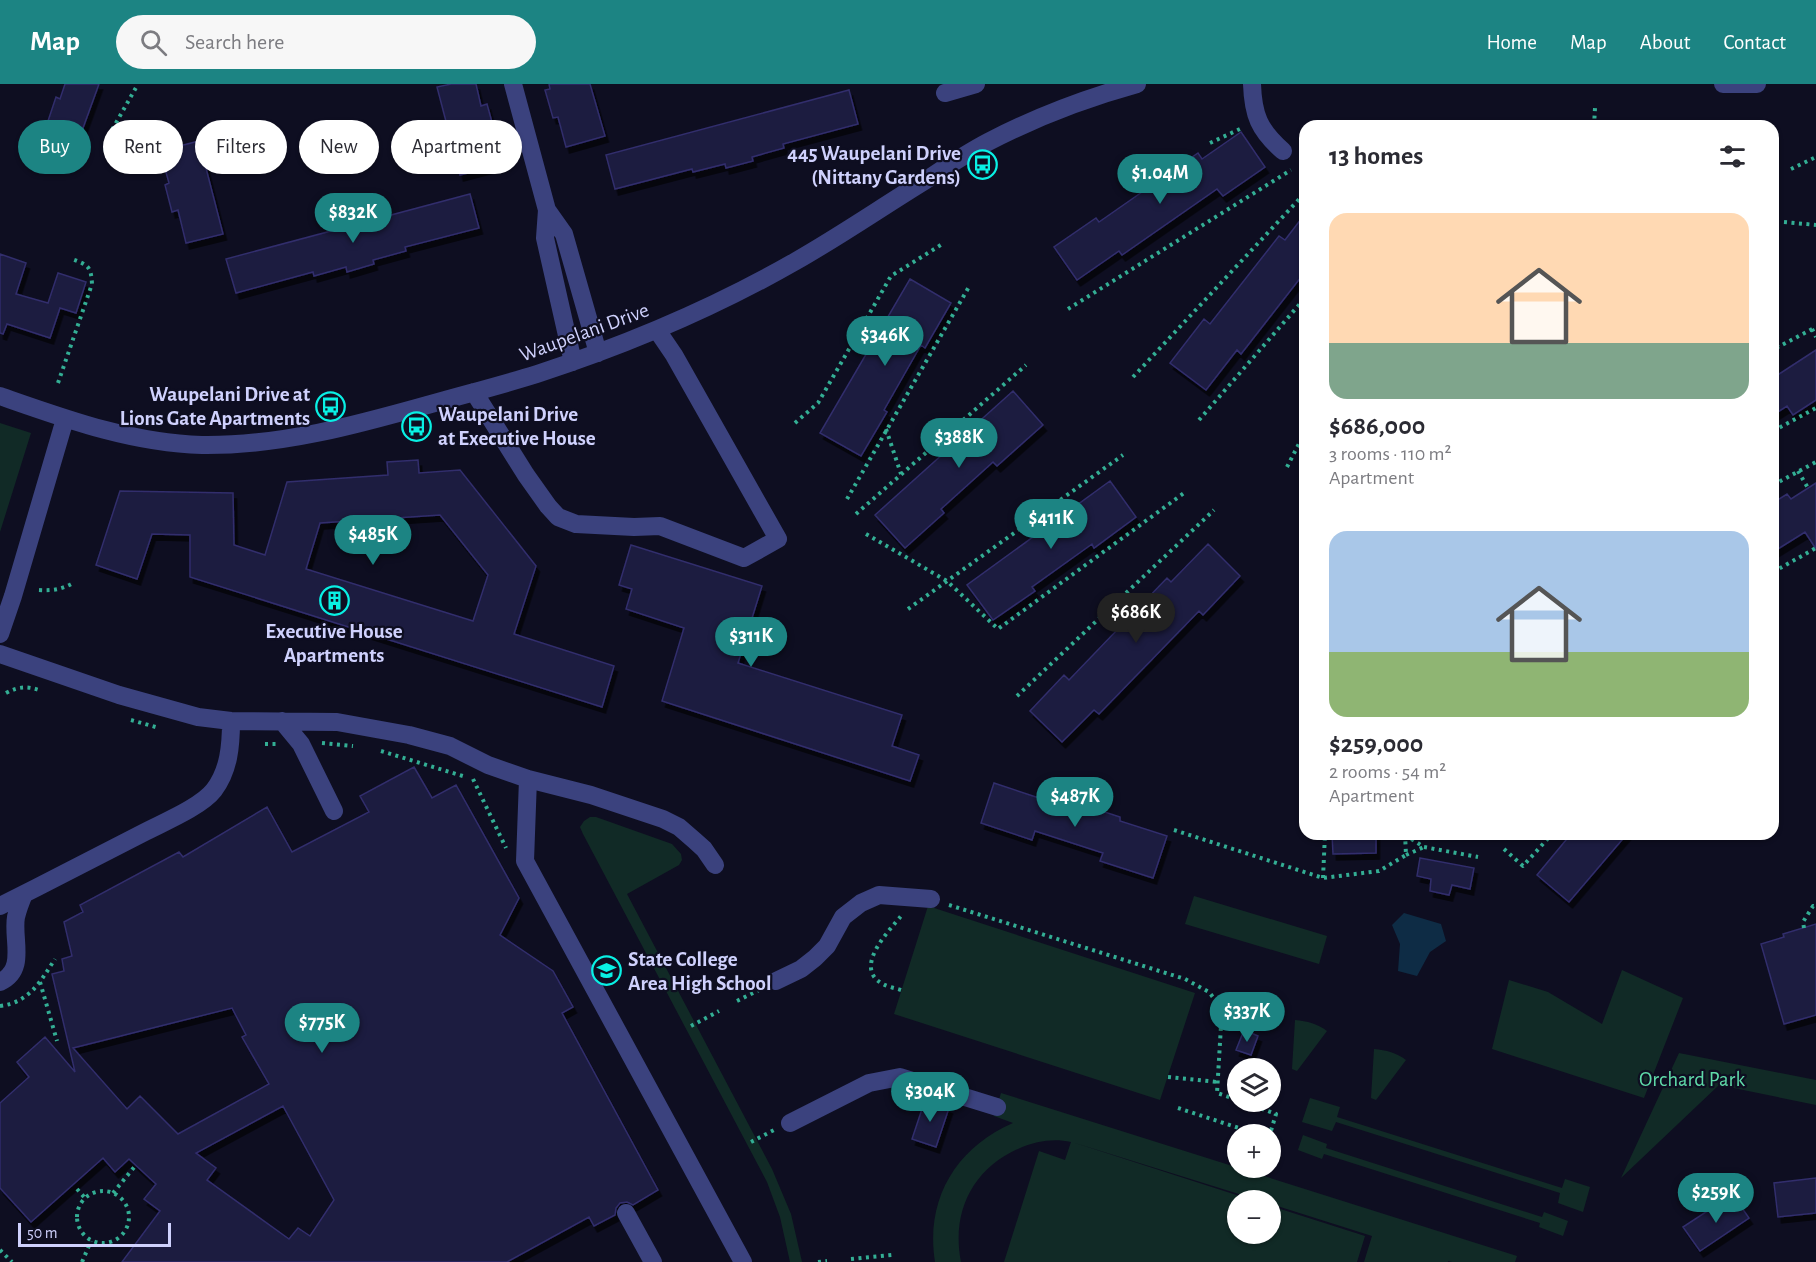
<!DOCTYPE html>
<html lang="en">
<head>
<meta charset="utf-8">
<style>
  :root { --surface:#fff; --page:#f7f7f7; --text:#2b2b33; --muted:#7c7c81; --accent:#1c8483 }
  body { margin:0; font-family:"Alegreya Sans",sans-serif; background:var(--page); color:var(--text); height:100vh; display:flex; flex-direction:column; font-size:22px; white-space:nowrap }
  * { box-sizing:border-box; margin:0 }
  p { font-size:20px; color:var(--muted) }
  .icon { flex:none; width:33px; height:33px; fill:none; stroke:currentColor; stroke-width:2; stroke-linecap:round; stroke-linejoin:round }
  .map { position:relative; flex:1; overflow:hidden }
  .drawer { position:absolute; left:1299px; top:36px; width:480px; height:720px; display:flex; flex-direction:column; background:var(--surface); border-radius:18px; box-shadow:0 2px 4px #0004 }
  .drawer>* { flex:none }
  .top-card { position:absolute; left:18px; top:36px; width:570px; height:54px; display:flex; gap:12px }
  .controls { position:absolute; left:1227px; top:974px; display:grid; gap:12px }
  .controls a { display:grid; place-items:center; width:54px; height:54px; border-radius:50%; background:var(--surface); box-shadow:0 2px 4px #0004; font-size:30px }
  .scale { position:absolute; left:18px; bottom:15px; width:153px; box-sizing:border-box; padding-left:6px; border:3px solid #cfd1fd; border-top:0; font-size:16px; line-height:21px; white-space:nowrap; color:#cfd1fd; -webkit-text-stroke:4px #0e0e21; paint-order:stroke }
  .price { position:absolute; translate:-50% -51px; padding:0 14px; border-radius:21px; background:var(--accent); color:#fff; font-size:20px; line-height:39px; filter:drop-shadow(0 2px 3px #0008) }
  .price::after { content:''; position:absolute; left:50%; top:36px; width:18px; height:14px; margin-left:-9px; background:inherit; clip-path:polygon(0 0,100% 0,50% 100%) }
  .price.on { background:#222; color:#fff }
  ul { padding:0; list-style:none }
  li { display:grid; align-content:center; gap:12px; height:318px; padding:0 30px }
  li span { display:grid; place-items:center; height:186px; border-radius:18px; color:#555 }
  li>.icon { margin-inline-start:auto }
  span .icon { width:108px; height:108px; fill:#fffc; stroke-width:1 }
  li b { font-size:26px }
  h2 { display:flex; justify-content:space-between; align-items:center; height:72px; padding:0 30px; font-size:26px }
  .chip { padding:0 21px; border-radius:27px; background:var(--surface); box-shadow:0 2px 4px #0004; font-size:21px; line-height:54px }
  .chip.on { background:var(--accent); color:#fff }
  header { display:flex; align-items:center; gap:36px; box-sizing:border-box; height:84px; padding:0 30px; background:var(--accent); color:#fff }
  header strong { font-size:28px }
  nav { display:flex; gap:33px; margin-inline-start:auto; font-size:21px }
  .search { width:420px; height:54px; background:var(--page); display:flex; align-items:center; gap:15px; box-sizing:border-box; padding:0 21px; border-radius:33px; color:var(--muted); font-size:22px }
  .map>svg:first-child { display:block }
  .green { fill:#112a26 }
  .water { fill:#0e2c45 }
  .building { fill:#1d1b41; stroke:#312e6c; stroke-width:1.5; fill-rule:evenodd; filter:url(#shadow) }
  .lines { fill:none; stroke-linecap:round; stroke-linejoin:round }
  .path { stroke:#33ae94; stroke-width:4; stroke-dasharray:3 4.5; stroke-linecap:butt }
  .minor { stroke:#3b427e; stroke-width:18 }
  .labels { text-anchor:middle; stroke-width:4.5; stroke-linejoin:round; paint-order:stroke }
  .poi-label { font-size:21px; font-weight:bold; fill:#cfd1fd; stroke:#0e0e21; text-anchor:end }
  .street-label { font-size:21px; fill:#cfd1fd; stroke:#0e0e21 }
  .park-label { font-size:21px; fill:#5fdaa9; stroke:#0e0e21 }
</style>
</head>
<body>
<header>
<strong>Map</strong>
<div class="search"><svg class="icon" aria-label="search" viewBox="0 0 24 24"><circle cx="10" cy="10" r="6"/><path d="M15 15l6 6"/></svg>Search here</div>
<nav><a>Home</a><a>Map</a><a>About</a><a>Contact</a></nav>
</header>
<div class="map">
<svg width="1816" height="1178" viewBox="0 0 1816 1178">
  <defs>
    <filter id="shadow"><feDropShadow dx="3.5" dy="6" stdDeviation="0" flood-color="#0009"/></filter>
  </defs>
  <rect width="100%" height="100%" fill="#0e0e21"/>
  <path class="green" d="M 0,339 L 31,349 L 0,448 Z
    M 590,733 L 596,733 L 672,760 L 681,770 L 682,776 L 679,781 L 627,810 L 772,1085 L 791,1130 L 802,1178 L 790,1178 L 780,1133 L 767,1098 L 583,750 L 580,743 L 584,737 Z
    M 1194,812 L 1327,852 L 1319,880 L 1185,840 Z
    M 928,822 L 1195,909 L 1160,1016 L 894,930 Z
    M 1622,886 L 1683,914 L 1644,1014 L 1492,965 L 1509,896 L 1548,908 L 1602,940 Z
    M 1295,936 C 1307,937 1318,940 1327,947 L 1297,987 L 1292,985 Z
    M 1374,965 C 1386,966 1397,969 1406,976 L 1376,1016 L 1371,1014 Z
    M 1679,969 L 1816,996 L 1816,1021 L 1719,1001 L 1621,1094 Z
    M 1001,1009 L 1517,1172 L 1515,1178 L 1452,1178 L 1448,1177 L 1448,1178 L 1364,1178 L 1372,1152 L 1271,1120 L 1270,1116 L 1258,1116 L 1072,1058 L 1252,1116 L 1238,1116 L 1238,1149 L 1270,1149 L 1271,1122 L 1365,1152 L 1357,1178 L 1004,1178 L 1039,1067 L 1065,1076 L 1071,1058 C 1054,1054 1036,1057 1020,1064 C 973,1084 951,1128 961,1178 L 935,1178 C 925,1115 956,1064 1013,1039 L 994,1032 Z
    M 1310,1014 L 1340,1023 L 1337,1033 L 1562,1104 L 1565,1095 L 1590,1103 L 1583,1128 L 1558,1119 L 1560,1109 L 1336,1038 L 1332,1047 L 1302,1038 Z
    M 1303,1051 L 1327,1060 L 1326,1064 L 1542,1133 L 1544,1128 L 1568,1137 L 1563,1152 L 1539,1143 L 1540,1139 L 1324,1070 L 1322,1075 L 1298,1066 Z"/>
  <path class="water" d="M 1404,829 L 1441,840 L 1446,857 L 1430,868 L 1417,892 L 1398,887 L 1400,860 L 1392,841 Z"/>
  <path class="building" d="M 65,0 L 99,0 L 79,55 L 46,43 L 56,13 L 60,15 Z
    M 451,0 L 476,0 L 481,22 L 487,20 L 496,53 L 491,55 L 498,81 L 460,91 L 437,3 Z
    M 549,0 L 590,0 L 605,52 L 566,63 L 558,33 L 553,34 L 545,6 L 550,5 Z
    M 849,6 L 858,40 L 783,60 L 784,64 L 752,73 L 753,77 L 726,84 L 725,80 L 693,88 L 692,85 L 615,105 L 606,71 Z
    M 1241,48 L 1265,83 L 1223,112 L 1217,105 L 1122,171 L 1119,167 L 1077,196 L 1054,163 L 1096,134 L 1099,138 L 1198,69 L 1202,75 Z
    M 199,57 L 223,150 L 186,159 L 178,126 L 172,128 L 165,101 L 169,99 L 160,67 Z
    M 470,110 L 479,144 L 405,163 L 406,167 L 373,176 L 374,180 L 347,188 L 346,183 L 314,192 L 313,188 L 236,209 L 226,175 Z
    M 1305,130 L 1305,188 L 1241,270 L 1237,266 L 1206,306 L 1170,279 L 1204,235 L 1210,240 L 1279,152 L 1285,156 Z
    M 0,170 L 26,179 L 16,210 L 48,219 L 58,189 L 86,198 L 76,229 L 60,224 L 50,254 L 7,240 L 3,250 L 0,249 Z
    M 910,195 L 951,219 L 925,264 L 921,261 L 884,326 L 887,328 L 861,372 L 820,349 Z
    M 1816,266 L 1816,316 L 1793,331 L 1787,322 L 1773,331 L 1773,294 Z
    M 1013,307 L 1043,341 L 997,382 L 993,378 L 941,425 L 944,429 L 905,464 L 875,431 Z
    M 418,376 L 419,389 L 460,386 L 536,482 L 514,550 L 614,582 L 602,623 L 190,493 L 190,451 L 152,450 L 137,495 L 96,481 L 120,407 L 233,409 L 234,461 L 265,471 L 287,398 L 388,391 L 387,378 ZM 440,431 L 488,491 L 473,537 L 306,485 L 320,439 Z
    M 1110,397 L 1136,433 L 1094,464 L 1092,460 L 1032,503 L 1035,507 L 993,536 L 967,501 Z
    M 1816,399 L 1816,465 L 1805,448 L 1773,468 L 1773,419 L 1787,410 L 1791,415 Z
    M 1208,460 L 1240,492 L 1203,531 L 1199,527 L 1099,630 L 1094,626 L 1062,658 L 1030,627 L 1064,591 L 1069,596 L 1167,494 L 1171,498 Z
    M 631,461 L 762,502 L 738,579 L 902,631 L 892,662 L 919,671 L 910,697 L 662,617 L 684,544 L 626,525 L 632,505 L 619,501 Z
    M 414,683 L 432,714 L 456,701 L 519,814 L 500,851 L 553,887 L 573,923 L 562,929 L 658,1106 L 633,1121 L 627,1118 L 620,1119 L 616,1124 L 615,1131 L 594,1142 L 589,1133 L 507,1178 L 122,1178 L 160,1127 L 144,1115 L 156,1100 L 129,1075 L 115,1088 L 103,1074 L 31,1138 L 0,1104 L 0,1019 L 29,993 L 17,978 L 45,953 L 75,988 L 52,890 L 64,887 L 62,875 L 72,872 L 64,838 L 83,828 L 80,821 L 179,768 L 183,773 L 267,723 L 292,768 L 369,728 L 360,712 ZM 232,924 L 246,951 L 242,953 L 269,1000 L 178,1050 L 140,1012 L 127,1025 L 73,964 ZM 283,1022 L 334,1116 L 310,1152 L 298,1144 L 289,1155 L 207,1096 L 216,1084 L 196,1069 Z
    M 994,699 L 1039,714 L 1041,707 L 1120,733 L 1120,737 L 1167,752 L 1153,794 L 1100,777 L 1103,769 L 1035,747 L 1032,756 L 981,739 Z
    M 1332,750 L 1376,750 L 1376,769 L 1333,770 Z
    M 1571,750 L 1627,750 L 1569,818 L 1537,791 Z
    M 1420,774 L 1474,784 L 1470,805 L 1452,801 L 1449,811 L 1430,807 L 1431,795 L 1417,792 Z
    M 1816,840 L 1816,931 L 1784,940 L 1761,860 L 1784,853 L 1783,850 Z
    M 1244,946 L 1258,952 L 1251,971 L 1236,966 Z
    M 925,1016 L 949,1024 L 936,1063 L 912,1055 Z
    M 1816,1094 L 1816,1129 L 1778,1133 L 1774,1099 Z
    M 1735,1114 L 1749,1134 L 1700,1167 L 1683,1143 L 1715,1122 L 1718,1126 Z"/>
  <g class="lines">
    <path class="path" d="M 1594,42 L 1595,24
      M 1210,59 L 1242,44
      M 105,67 L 112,46 L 138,0
      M 1791,85 L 1816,73
      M 1784,138 L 1816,141
      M 1068,225 L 1291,86
      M 1812,245 L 1816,253
      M 1773,255 L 1778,263 L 1816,243
      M 1133,293 L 1305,109
      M 58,299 L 92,200 C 91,182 88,181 72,175
      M 1199,336 L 1305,214
      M 795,339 L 818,319 L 891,192 L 944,159
      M 886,345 L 901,390
      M 1773,347 L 1816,324
      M 1287,383 L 1305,348
      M 1798,387 L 1808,404
      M 1773,401 L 1816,378
      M 847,415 L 970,201
      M 856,430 L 1026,281
      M 866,450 L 947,497 L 998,545 L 1184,409
      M 1773,488 L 1816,464
      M 39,506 C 53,507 63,505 75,498
      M 908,525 L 1123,371
      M 1773,570 L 1777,574 L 1773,580
      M 6,609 C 19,602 28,602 42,607
      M 1017,612 L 1214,426
      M 131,636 L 159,644
      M 322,659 L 353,662
      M 265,660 L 276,660
      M 381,667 L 466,693
      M 473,695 L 506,764
      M 1174,746 L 1323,794 L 1379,787 L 1406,771 L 1405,750
      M 1405,751 L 1424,763 L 1478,773
      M 1504,765 L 1523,782 L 1552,750
      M 1406,771 L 1424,763
      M 1323,794 L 1325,750
      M 949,821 L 1185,895 L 1209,908 L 1222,925 L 1217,1009 L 1238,1016
      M 1804,844 L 1803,838 L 1813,822 L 1816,823
      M 40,898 L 57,957
      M 901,906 C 895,904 888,903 883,900 C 852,884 889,847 901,832
      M 737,917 L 761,905
      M 0,922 C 30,918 40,898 55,875
      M 691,942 L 719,927
      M 1168,993 L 1217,998
      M 1240,1017 L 1276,1030 L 1270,1050
      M 1178,1024 L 1257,1050
      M 751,1058 L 774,1046
      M 1259,1085 L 1260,1083
      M 77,1105 L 85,1114
      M77 1133a26 26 0 1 1 52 0a26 26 0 1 1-52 0Z
      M 113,1109 L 136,1081
      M 0,1166 L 12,1178
      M 851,1175 L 892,1171
      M 82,1178 L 91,1157
      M 818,1178 L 827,1177"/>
    <path class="minor" d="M 513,0 L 547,126 L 545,154 L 573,278
      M 1252,0 C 1253,31 1259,46 1283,67
      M 1723,0 L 1757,0
      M 945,9 L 976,0
      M 547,126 L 564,150 L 598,269
      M 474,308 L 526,391 L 548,422 L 558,433 L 576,440 L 634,443 L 660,442 L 744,474 L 778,455 L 674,271 L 657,246
      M 0,312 C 66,335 131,359 202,361 C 281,362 356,341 431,320 C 466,310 502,301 537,290 C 626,261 714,224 796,177 C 840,152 882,123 926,96 C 946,83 967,69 988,58 C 1036,33 1086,14 1137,0
      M 0,550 L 13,512 L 65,335
      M 0,570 L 119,611 L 198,633 L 231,637 L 337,638 L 409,651 L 450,662 L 488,681 L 528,695 L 591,711 L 663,735 L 679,743 L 694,756 L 704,765 L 715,781
      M 282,637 L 301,660 L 334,727
      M 528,695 L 525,777 L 743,1178
      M 0,822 C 48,798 96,773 143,749 C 162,739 201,723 214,706 C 229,686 231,662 231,637
      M 776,897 L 801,885 L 815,874 L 827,862 L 843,833 L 861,819 L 879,811 L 931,815
      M 0,898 C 27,886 12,855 16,833 C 18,825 21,817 24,810
      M 790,1039 L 869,999 L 900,993 L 997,1023
      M 626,1129 L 653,1178"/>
  </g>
  <defs>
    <symbol id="bus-ring" viewBox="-11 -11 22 22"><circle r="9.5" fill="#0e0e21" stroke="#09f0e4" stroke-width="1.5"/><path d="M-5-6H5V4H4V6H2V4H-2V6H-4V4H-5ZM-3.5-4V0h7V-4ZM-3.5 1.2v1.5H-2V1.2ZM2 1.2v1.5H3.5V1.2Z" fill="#09f0e4"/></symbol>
    <symbol id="building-ring" viewBox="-11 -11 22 22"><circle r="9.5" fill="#0e0e21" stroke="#09f0e4" stroke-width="1.5"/><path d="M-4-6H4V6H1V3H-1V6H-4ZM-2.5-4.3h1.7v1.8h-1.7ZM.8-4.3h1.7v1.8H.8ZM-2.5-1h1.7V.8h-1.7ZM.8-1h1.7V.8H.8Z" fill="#09f0e4"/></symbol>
    <symbol id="school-ring" viewBox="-11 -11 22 22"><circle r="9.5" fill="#0e0e21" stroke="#09f0e4" stroke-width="1.5"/><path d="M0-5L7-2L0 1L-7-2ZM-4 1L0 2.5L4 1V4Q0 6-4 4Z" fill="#09f0e4"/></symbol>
  </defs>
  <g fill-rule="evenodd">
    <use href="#bus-ring" x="966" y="64" width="33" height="33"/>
    <use href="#bus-ring" x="314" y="306" width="33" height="33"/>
    <use href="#bus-ring" x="400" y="326" width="33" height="33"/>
    <use href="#building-ring" x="318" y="500" width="33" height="33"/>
    <use href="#school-ring" x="590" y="870" width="33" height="33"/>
  </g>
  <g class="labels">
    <g class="poi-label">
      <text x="961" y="76">445 Waupelani Drive<tspan x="961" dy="24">(Nittany Gardens)</tspan></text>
      <text x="310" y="317">Waupelani Drive at<tspan x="310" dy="24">Lions Gate Apartments</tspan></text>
      <text x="438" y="337" text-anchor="start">Waupelani Drive<tspan x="438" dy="24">at Executive House</tspan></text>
      <text x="334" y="554" text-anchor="middle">Executive House<tspan x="334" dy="24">Apartments</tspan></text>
      <text x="628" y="882" text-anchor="start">State College<tspan x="628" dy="24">Area High School</tspan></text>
    </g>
    <g class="street-label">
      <text transform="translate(584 248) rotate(-20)" y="7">Waupelani Drive</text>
    </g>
    <g class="park-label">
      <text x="1692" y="1002">Orchard Park</text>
    </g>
  </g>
</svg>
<div class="controls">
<a><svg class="icon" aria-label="layers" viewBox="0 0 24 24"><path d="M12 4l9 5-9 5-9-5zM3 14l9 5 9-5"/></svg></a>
<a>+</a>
<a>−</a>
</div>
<div class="scale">50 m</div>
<b class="price" style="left:1160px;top:121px">$1.04M</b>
<b class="price" style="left:353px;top:160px">$832K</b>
<b class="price" style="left:885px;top:283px">$346K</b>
<b class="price" style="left:959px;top:385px">$388K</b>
<b class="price" style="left:1051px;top:466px">$411K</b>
<b class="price" style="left:373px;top:482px">$485K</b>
<b class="price on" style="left:1136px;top:560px">$686K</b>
<b class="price" style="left:751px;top:584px">$311K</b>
<b class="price" style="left:1075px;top:744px">$487K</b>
<b class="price" style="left:1247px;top:959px">$337K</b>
<b class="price" style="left:322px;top:970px">$775K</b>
<b class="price" style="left:930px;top:1039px">$304K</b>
<b class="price" style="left:1716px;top:1140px">$259K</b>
<div class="top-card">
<a class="chip on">Buy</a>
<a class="chip">Rent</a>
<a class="chip">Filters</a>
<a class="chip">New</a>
<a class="chip">Apartment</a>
</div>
<section class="drawer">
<h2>13 homes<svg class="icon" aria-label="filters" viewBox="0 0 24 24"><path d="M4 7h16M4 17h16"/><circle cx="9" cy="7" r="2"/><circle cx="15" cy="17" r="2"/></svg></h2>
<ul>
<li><span style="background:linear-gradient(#ffd9b3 70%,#7fa58c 0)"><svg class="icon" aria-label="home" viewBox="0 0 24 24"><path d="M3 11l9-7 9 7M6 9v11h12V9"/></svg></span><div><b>$686,000</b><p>3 rooms · 110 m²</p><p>Apartment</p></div></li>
<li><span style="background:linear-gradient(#a9c7e8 65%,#8fb573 0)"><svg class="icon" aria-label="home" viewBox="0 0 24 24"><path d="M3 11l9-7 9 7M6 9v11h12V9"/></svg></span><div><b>$259,000</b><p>2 rooms · 54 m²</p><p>Apartment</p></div></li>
</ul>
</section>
</div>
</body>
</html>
